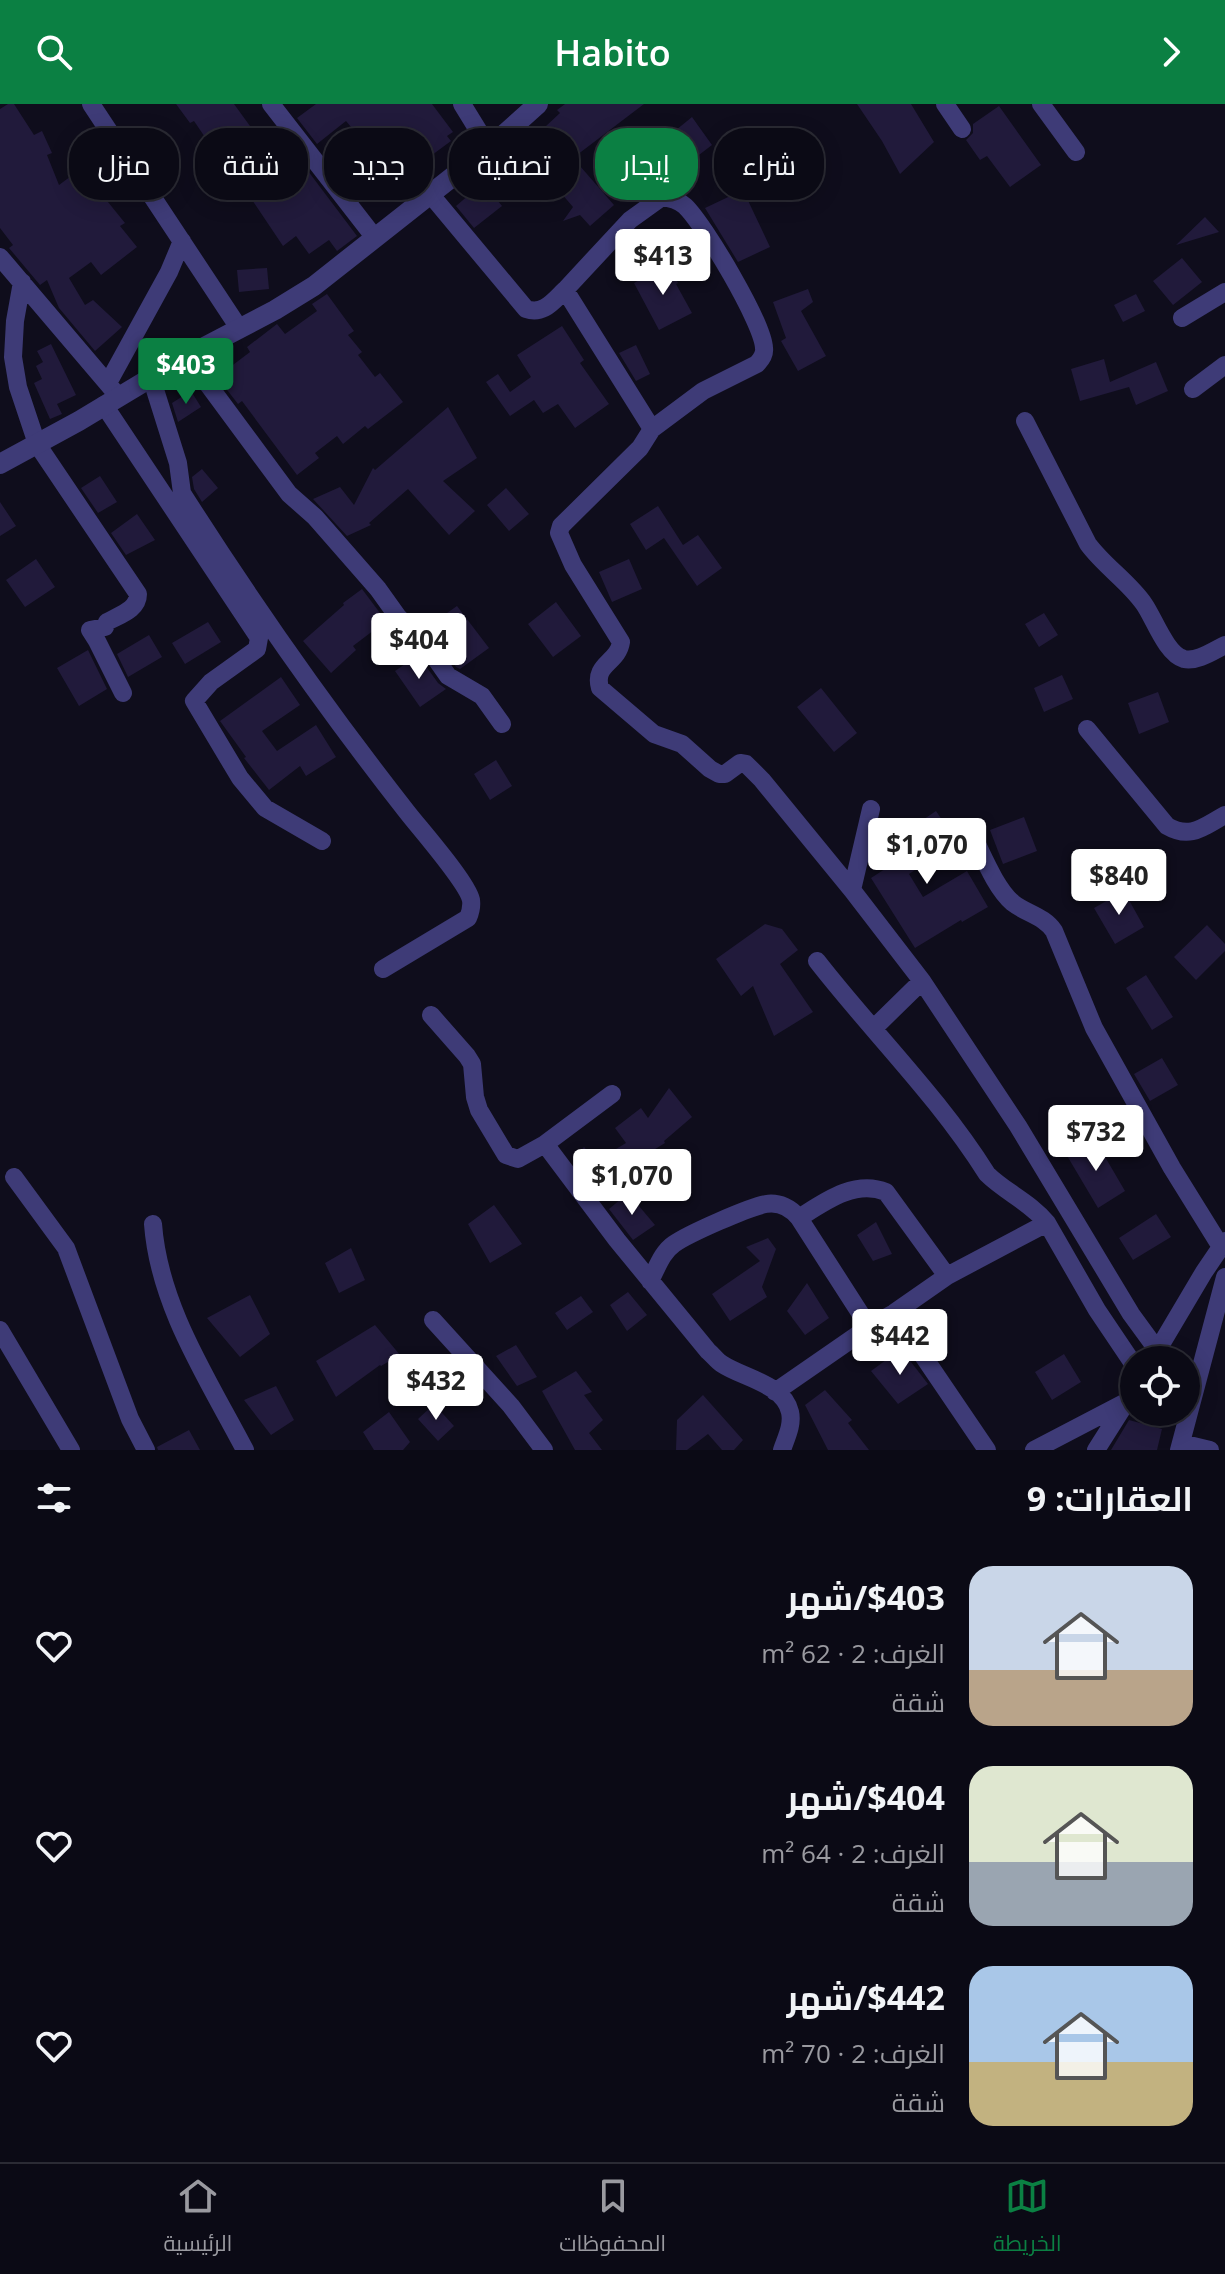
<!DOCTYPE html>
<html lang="ar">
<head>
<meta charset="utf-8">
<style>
  :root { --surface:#0b0a15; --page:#14131e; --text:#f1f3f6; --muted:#9a9aa0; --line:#2b2b34; --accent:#0b8043 }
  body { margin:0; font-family:"Open Sans",Cairo,sans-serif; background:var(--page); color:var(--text); direction:rtl; height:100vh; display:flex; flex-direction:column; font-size:30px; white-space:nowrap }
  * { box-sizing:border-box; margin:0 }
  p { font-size:26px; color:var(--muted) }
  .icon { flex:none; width:44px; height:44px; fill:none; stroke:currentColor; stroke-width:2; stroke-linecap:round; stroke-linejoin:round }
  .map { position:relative; height:1346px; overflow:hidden; direction:ltr }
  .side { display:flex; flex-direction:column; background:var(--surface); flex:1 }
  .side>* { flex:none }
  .banner { position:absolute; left:24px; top:24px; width:800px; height:72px; direction:rtl; display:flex; gap:16px }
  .fabs { position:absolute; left:1120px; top:1242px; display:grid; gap:16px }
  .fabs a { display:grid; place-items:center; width:80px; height:80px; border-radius:50%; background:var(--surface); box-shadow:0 4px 20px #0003,0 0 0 2px var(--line); font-size:40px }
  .price { position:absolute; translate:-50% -68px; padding:0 18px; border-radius:8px; background:#fff; color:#222; font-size:26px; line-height:52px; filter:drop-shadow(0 2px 4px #0008) }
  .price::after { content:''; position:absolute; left:50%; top:48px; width:24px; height:18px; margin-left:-12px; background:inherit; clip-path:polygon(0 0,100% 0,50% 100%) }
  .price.active { background:var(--accent); color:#fff }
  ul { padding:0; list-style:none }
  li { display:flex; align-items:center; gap:24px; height:200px; padding:0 32px }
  li span { display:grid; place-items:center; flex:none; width:224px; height:160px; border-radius:24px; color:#555 }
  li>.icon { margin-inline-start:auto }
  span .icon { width:96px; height:96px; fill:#fffc; stroke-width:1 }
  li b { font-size:34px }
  h2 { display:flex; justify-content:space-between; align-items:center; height:96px; padding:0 32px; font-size:34px }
  .chip { padding:0 28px; border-radius:32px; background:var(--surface); box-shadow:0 4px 20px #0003,0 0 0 2px var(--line); font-size:28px; line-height:72px }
  .chip.active { background:var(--accent); color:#fff }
  header { display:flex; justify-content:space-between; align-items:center; height:104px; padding:0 32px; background:var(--accent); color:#fff; font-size:36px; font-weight:600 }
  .menu { display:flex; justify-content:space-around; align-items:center; height:112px; border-top:2px solid var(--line); background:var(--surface); font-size:22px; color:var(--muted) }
  .menu a { display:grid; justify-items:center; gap:4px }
  .menu .active { color:var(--accent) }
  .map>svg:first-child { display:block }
  .building { fill:#211a3b }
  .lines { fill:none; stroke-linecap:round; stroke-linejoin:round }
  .minor { stroke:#3e3b77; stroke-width:18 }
  .tertiary { stroke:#3e3b77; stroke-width:20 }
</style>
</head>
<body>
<header><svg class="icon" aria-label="forward" viewBox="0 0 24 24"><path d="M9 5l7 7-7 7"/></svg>Habito<svg class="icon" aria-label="search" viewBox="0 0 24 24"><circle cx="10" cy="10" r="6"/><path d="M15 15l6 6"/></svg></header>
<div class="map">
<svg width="1225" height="1346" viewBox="0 0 1225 1346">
  <rect width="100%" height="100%" fill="#0f0d1c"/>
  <path class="building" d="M 8,0 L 14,0 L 34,31 L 42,27 L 52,49 L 47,51 L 59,81 L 98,52 L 112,71 L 95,82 L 125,119 L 120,122 L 137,143 L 101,171 L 91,158 L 69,174 L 85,201 L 93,196 L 122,223 L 95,247 L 59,204 L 47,176 L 40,181 L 9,144 L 13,141 L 0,124 L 0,5 Z
    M 176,0 L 234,0 L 263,40 L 277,30 L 304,69 L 308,67 L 357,132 L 337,147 L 329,136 L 309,150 L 296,132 L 283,142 L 242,81 L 237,85 L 228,72 L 230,70 L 194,17 L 190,19 Z
    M 316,0 L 432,0 L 453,28 L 447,32 L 451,37 L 428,54 L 430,57 L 392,85 L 382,71 L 356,90 L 336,64 L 366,41 L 346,17 L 317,40 L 297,14 Z
    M 565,0 L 644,0 L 573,54 L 614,101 L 590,122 L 580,111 L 563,117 L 573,103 L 561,89 L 565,85 L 531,48 L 537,43 L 531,36 L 560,9 L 557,6 Z
    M 857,0 L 911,0 L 934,38 L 900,70 L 882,37 Z
    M 999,2 L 1041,61 L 1010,83 L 987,52 L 980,56 L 966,36 L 973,29 L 973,20 Z
    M 692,13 L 712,41 L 678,67 L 673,61 L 647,77 L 629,49 L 649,36 L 654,44 Z
    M 489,86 L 502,102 L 474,124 L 456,102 L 470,90 L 475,97 Z
    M 743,86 L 770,143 L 738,158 L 705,104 Z
    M 1205,113 L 1219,128 L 1176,141 Z
    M 1182,154 L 1202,178 L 1173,201 L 1153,177 Z
    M 668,160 L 678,179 L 676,180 L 692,209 L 659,226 L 634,179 Z
    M 267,164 L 269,185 L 239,188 L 237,166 Z
    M 808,185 L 813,198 L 801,207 L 826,252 L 798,267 L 781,237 L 786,234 L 773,198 Z
    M 327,190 L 354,227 L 348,231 L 362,248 L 358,251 L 375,273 L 380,269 L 403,298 L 368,325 L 365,322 L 343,340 L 337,332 L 315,349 L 319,354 L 297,371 L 242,297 L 238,300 L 217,273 L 250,248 L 247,243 L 277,220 L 285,230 L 317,207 L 312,200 Z
    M 1136,190 L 1145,207 L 1123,218 L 1114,201 Z
    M 562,222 L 584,256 L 580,259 L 609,300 L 575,324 L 558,300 L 543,309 L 534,296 L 510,312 L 486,278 L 498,270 L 510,288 L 531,273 L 517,251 Z
    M 51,240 L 76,291 L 57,300 L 62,310 L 50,315 L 34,279 L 42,275 L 36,262 L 43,258 L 37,247 Z
    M 636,241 L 650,270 L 636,277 L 619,249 Z
    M 1104,255 L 1110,278 L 1156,258 L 1168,287 L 1136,301 L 1129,283 L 1080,297 L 1071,265 Z
    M 191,287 L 201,303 L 178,318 L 172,299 Z
    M 448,303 L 477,354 L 443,377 L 475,407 L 449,431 L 408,385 L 369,419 L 371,421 L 347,432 L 313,395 L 340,383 L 354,401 L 373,364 L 375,366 Z
    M 202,365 L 218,384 L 202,398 L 194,385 L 192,373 Z
    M 100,372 L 117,398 L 98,409 L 81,384 Z
    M 506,384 L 529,410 L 509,427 L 487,401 Z
    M 0,398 L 16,422 L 0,432 Z
    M 658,402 L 683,441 L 698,431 L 722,464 L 697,482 L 664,434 L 646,446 L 630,420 Z
    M 137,410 L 155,436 L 126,451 L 111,429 Z
    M 36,455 L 55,483 L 25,503 L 6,476 Z
    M 629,455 L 642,485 L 612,498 L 599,468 Z
    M 362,485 L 386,517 L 353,542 L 356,546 L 331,569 L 303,537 L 344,501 L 343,499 Z
    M 556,498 L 581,532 L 553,553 L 528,520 Z
    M 457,502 L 489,544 L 460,565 L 456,563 L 427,523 Z
    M 1044,509 L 1058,531 L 1039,543 L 1025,520 Z
    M 208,518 L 221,538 L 185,560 L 172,539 Z
    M 149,531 L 162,553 L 128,573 L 117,550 Z
    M 88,546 L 107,585 L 79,602 L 57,564 Z
    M 418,551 L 438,579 L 446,585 L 420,603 L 395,567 Z
    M 1062,571 L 1073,595 L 1044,608 L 1034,584 Z
    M 281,573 L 300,601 L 262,627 L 277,647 L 316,621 L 336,653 L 306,672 L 300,662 L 269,686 L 244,654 L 246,653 L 220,617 Z
    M 821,584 L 857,629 L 834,648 L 797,603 Z
    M 1158,588 L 1169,618 L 1139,630 L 1128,599 Z
    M 496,656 L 512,682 L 490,696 L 474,670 Z
    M 936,707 L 957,738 L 909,770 L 923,793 L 967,767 L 988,803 L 962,818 L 961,816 L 915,844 L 871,774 L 913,747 L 902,730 Z
    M 1024,713 L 1037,747 L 1003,760 L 990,726 Z
    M 1124,787 L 1144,823 L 1115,840 L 1094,804 Z
    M 765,820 L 782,825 L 798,846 L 780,860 L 813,908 L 774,932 L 753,882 L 741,892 L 716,855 Z
    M 1207,821 L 1225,840 L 1225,847 L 1196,876 L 1174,853 Z
    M 1146,871 L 1173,913 L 1152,926 L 1126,884 Z
    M 1162,954 L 1178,981 L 1150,997 L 1134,970 Z
    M 669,984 L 692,1013 L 664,1037 L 665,1039 L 629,1061 L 635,1068 L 622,1074 L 618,1068 L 596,1082 L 575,1053 L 584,1043 L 596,1057 L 626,1039 L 615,1024 L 641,1004 L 648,1014 Z
    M 1094,1034 L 1125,1087 L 1098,1104 L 1066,1050 Z
    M 628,1089 L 655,1121 L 633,1136 L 609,1105 Z
    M 494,1101 L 522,1140 L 490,1159 L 468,1120 Z
    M 1156,1110 L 1171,1133 L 1133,1156 L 1119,1134 Z
    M 876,1118 L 892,1150 L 873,1157 L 857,1131 Z
    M 768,1134 L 776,1145 L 762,1183 L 767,1193 L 730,1217 L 712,1190 L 760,1157 L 746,1143 Z
    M 351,1144 L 365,1176 L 339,1189 L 325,1159 Z
    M 807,1179 L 829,1214 L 805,1231 L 787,1207 Z
    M 628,1188 L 647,1211 L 627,1227 L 610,1201 Z
    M 250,1191 L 270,1230 L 240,1253 L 207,1214 Z
    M 581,1192 L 593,1208 L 567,1226 L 555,1209 Z
    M 375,1221 L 400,1251 L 381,1262 L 380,1261 L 336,1293 L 316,1257 Z
    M 516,1241 L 537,1273 L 517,1282 L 496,1252 Z
    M 901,1245 L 928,1280 L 898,1300 L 871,1267 Z
    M 1064,1250 L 1081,1278 L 1052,1296 L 1035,1268 Z
    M 576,1267 L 592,1288 L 584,1291 L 603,1316 L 589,1329 L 602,1346 L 575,1346 L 542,1287 Z
    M 276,1282 L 294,1316 L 271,1331 L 244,1296 Z
    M 825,1286 L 852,1316 L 848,1319 L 869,1346 L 828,1346 L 805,1301 Z
    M 703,1291 L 743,1336 L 734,1346 L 722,1346 L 708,1330 L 687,1346 L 676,1346 L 677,1316 Z
    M 434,1300 L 454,1322 L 438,1337 L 418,1315 Z
    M 389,1308 L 410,1338 L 403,1346 L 374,1346 L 363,1328 Z
    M 1129,1316 L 1162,1325 L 1157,1346 L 1111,1346 Z
    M 189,1326 L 200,1346 L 158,1346 L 157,1343 Z"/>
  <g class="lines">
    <path class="minor" d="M 91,0 L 239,224
      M 271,0 L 375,134
      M 462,0 L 489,44
      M 945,0 L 962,25
      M 1041,0 L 1076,48
      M 431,91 L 526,205 C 544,211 553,197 565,186 L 652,325 L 640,344 L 561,422 L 559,429 L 573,461 L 621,538 C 618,559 593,560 600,584 L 654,630 L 682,640 L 710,665 L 719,670 L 725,670 L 740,659 L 746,660 L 762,676 L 852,786
      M 0,153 L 119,293
      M 22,178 L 15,217 L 13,253 L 18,283 L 37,340 L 138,490 C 138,506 119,511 107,518 L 105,523 L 90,526 L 97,537 L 123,589
      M 565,186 L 630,116 L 662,93 C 671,94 678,96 685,102 C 704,120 763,219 764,244 C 765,251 761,255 757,260 L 703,287 L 652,325
      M 1182,214 L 1225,188
      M 187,252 L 289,390 L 315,413 L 378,485 L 398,513 L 424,538 L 448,572 L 482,592 L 502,620
      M 151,273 L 178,359 L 182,389 C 252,499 327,606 407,708 C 421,726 467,778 471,796 C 472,803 471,807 468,814 L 383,865
      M 108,279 L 169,168 L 182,137
      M 1193,285 L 1225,261
      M 104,301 L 259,534 L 257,545 L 211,578 L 194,597 L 240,674 L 265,704 L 322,737
      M 1025,317 L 1088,440 C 1104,462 1129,478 1144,500 C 1154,514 1166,550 1184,555 C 1197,558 1213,547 1225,541
      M 1087,625 L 1167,722 C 1191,736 1204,722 1225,711
      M 871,705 L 852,786 L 922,877 L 1018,1022 L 1131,1210 L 1158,1247
      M 971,728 C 982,749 995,784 1013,799 C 1027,810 1044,812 1054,827 L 1094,924 L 1172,1064 L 1221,1143
      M 817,857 C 873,929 938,992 987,1070 C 1005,1088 1030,1098 1047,1119 L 1097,1206 L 1134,1261
      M 431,911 L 467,952 L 472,960 L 475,993 L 479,1006 L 506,1051 L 518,1055 L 545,1040
      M 874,924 L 922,877
      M 612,990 L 545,1040 L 617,1136 L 708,1247 C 713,1251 717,1257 722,1260 C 743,1274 784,1280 790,1308 C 793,1321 786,1334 782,1346
      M 14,1073 L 66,1144 L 130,1315 L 146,1346
      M 799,1114 C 824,1098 855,1075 886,1088 L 947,1172
      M 153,1120 C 159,1202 208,1275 245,1346
      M 650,1177 C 657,1164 662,1148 674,1140 C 688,1130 749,1103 766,1100 C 779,1098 791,1104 799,1114 L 869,1223
      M 894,1209 L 987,1346
      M 433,1216 L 511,1302 L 544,1346
      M 0,1226 L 71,1346
      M 1153,1254 L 1204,1168 L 1225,1137
      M 775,1288 L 869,1223 L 894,1209 L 947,1172 L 1047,1119
      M 1181,1339 L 1210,1346
      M 1034,1346 L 1126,1298
      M 1096,1346 L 1134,1286
      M 1179,1346 L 1225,1173"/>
    <path class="tertiary" d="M 0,360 L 79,317 L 187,252 L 275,206 L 314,182 L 489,44 L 538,0"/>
  </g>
</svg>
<div class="fabs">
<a><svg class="icon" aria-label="locate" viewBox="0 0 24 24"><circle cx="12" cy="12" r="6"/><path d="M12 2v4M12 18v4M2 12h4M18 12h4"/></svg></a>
</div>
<b class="price" style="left:663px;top:193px">$413</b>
<b class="price active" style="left:186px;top:302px">$403</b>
<b class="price" style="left:419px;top:577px">$404</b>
<b class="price" style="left:927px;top:782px">$1,070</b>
<b class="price" style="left:1119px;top:813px">$840</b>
<b class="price" style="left:1096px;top:1069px">$732</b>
<b class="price" style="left:632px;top:1113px">$1,070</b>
<b class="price" style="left:900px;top:1273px">$442</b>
<b class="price" style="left:436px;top:1318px">$432</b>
<div class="banner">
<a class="chip">شراء</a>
<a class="chip active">إيجار</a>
<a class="chip">تصفية</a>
<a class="chip">جديد</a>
<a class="chip">شقة</a>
<a class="chip">منزل</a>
</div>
</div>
<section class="side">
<h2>العقارات: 9<svg class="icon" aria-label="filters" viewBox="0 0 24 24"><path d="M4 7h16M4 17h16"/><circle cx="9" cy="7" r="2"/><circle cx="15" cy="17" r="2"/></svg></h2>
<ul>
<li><span style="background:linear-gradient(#c9d6e8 65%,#b9a48a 0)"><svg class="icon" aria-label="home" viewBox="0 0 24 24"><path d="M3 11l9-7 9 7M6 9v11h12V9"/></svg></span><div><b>$403/شهر</b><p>الغرف: 2 · 62 m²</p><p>شقة</p></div><svg class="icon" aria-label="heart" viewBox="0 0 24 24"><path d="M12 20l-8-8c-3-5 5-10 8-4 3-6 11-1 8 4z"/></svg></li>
<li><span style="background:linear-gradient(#dfe7d0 60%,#9aa5b1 0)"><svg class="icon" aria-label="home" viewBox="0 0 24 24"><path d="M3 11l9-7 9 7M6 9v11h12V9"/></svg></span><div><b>$404/شهر</b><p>الغرف: 2 · 64 m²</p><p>شقة</p></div><svg class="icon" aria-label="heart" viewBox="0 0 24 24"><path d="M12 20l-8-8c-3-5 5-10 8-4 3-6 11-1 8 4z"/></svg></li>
<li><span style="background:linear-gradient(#a9c7e8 60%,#c2b280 0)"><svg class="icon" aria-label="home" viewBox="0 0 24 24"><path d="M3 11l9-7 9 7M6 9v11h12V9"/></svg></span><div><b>$442/شهر</b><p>الغرف: 2 · 70 m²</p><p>شقة</p></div><svg class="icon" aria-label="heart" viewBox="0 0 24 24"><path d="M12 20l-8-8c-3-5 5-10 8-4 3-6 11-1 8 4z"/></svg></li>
</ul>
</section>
<nav class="menu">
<a class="active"><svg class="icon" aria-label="map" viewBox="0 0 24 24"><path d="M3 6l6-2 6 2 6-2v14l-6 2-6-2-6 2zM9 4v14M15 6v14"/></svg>الخريطة</a>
<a><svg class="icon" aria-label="saved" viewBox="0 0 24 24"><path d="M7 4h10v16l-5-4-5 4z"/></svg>المحفوظات</a>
<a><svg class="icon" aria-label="home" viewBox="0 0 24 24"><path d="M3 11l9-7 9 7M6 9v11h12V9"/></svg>الرئيسية</a>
</nav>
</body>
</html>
